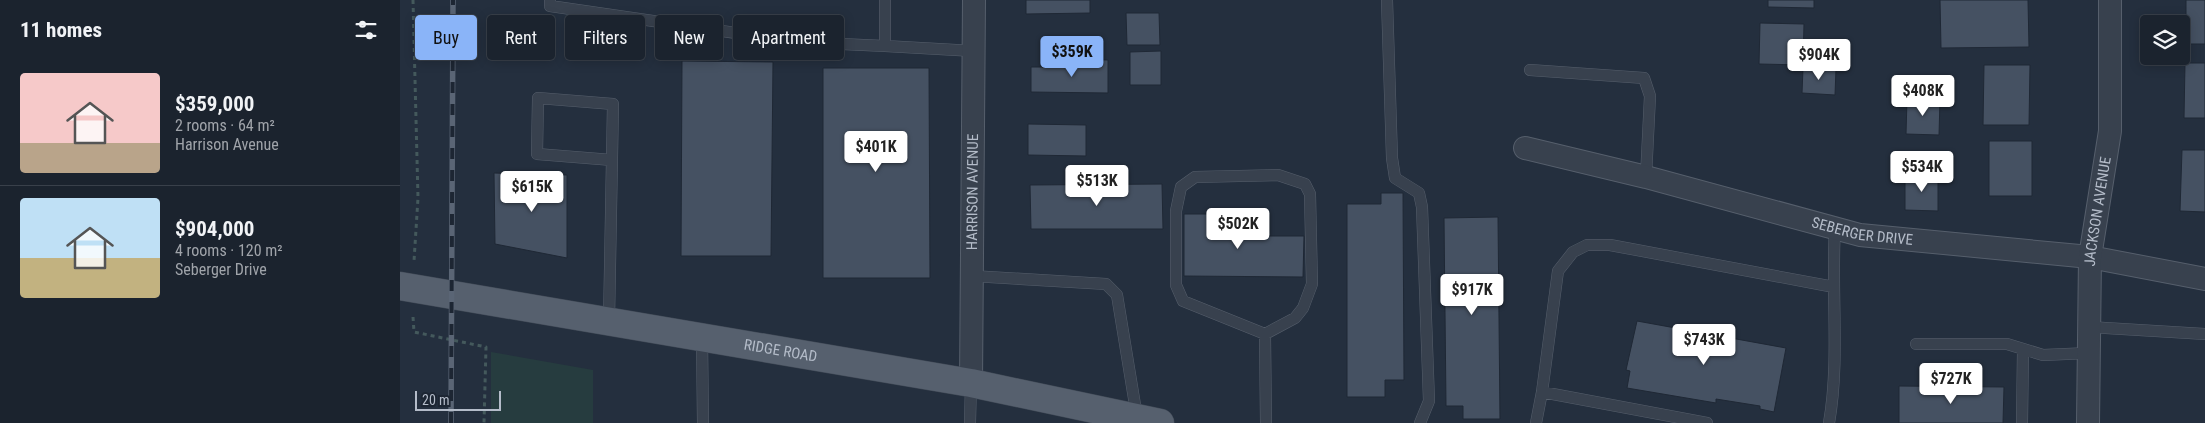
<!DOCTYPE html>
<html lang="en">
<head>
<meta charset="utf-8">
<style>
  :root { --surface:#1b232e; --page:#282f3a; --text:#f1f3f6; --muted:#a0a4aa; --line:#39404a; --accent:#8ab4f8 }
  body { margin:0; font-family:"Roboto Condensed",sans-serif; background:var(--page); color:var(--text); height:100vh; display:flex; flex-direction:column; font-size:19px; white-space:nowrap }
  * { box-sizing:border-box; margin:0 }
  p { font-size:16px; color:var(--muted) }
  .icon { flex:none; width:28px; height:28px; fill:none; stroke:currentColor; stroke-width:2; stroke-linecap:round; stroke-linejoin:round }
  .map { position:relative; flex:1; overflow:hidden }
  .sheet { display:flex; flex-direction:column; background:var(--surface); width:400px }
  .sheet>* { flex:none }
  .top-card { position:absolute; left:15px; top:15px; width:475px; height:45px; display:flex; gap:10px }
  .fabs { position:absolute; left:1740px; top:15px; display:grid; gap:10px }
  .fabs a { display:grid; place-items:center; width:50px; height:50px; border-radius:5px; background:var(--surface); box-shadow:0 2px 12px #0003,0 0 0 1px var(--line); font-size:25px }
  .scale { position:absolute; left:15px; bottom:12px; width:86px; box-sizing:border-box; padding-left:5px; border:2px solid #b4bcc9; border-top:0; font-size:14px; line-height:18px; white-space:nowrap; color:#b4bcc9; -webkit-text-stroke:4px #1d2633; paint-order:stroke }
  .price { position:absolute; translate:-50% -42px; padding:0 11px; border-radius:5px; background:#fff; color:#222; font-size:16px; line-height:32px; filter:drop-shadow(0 1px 2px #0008) }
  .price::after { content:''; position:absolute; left:50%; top:30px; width:15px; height:11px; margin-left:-8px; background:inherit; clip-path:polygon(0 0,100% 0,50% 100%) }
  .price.active { background:var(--accent); color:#111 }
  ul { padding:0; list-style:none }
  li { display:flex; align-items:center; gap:15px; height:125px; padding:0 20px }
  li+li { border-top:1px solid var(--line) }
  li span { display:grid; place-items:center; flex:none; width:140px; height:100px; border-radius:5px; color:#555 }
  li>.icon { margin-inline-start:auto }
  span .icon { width:60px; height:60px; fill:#fffc; stroke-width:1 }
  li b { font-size:21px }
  h2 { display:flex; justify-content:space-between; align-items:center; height:60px; padding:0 20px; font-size:21px }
  .chip { padding:0 18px; border-radius:5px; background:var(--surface); box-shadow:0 2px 12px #0003,0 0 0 1px var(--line); font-size:18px; line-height:45px }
  .chip.active { background:var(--accent); color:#111 }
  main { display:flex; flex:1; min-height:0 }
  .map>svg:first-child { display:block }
  .green { fill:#263c3f }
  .building { fill:#455162; stroke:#1f2835 }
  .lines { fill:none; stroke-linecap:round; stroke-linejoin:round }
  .service-casing { stroke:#565f6c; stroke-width:12 }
  .minor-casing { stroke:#565f6c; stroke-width:24 }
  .primary-casing { stroke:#414a57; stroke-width:29 }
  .path { stroke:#44595c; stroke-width:3; stroke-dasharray:4 4; stroke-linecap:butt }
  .service { stroke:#38414e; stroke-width:11 }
  .minor { stroke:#38414e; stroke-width:22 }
  .primary { stroke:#56606e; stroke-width:28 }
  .rail-casing { stroke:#5a6575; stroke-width:5.5 }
  .rail { stroke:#1d2633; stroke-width:4; stroke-dasharray:11; stroke-linecap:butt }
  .labels { text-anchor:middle; stroke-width:4; stroke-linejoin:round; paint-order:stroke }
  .street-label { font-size:15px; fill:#b4bcc9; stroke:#1d2633 }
</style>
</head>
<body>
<main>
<section class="sheet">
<h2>11 homes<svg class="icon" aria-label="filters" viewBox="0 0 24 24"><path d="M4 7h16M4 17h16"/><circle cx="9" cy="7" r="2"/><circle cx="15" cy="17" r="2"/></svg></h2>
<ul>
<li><span style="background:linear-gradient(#f6c9c9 70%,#b9a48a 0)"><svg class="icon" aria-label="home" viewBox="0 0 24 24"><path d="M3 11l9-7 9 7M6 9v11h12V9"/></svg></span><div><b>$359,000</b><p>2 rooms · 64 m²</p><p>Harrison Avenue</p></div></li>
<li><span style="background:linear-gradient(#bfe0f5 60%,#c2b280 0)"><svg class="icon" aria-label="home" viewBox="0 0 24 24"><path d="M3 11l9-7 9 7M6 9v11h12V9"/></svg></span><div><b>$904,000</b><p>4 rooms · 120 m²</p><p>Seberger Drive</p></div></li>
</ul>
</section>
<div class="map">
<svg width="1805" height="423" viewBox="0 0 1805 423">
  <rect width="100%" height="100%" fill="#242f3e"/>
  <path class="green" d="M 91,352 L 193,370 L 193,423 L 91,423 Z"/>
  <path class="building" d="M 626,0 L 690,0 L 690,13 L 626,14 Z
    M 1368,0 L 1414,0 L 1414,8 L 1368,7 Z
    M 1540,0 L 1628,0 L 1629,47 L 1541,48 Z
    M 1786,0 L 1805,0 L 1805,44 L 1786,44 Z
    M 726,13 L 759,13 L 760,45 L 727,45 Z
    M 1360,23 L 1404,24 L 1403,65 L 1359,64 Z
    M 761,51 L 761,85 L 730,85 L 730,52 Z
    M 668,59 L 708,60 L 708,93 L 631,92 L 631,67 L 668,67 Z
    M 282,61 L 373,62 L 371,256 L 281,256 Z
    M 1785,63 L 1805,63 L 1805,118 L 1784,118 Z
    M 1584,65 L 1630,65 L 1629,125 L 1583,125 Z
    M 423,68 L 529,68 L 530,278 L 423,278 Z
    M 1403,68 L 1436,69 L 1435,95 L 1402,93 Z
    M 1507,99 L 1540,100 L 1539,135 L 1506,134 Z
    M 628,124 L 686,125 L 686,156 L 628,155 Z
    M 1589,141 L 1632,141 L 1632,196 L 1589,196 Z
    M 1782,150 L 1805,150 L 1805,212 L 1780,211 Z
    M 94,173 L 167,175 L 167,258 L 95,244 Z
    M 1505,175 L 1538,175 L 1538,211 L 1505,210 Z
    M 762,184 L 763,229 L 631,229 L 630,185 Z
    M 981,193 L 1003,193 L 1004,380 L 985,380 L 985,397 L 947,397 L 947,204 L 981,204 Z
    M 784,214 L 841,214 L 840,236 L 904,236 L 903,277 L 784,276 Z
    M 1098,217 L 1100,419 L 1063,419 L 1063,406 L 1046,406 L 1044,218 Z
    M 1237,321 L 1386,348 L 1374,412 L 1360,409 L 1360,406 L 1316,399 L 1316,403 L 1227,388 L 1230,371 L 1226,370 Z
    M 1499,386 L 1604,387 L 1603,423 L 1499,423 Z"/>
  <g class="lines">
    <defs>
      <path id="service" d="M 150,0 L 150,6 L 398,42 L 485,46
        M 485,0 L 485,46 L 574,51
        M 987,0 L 992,158 L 995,178 L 1019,193 L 1022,207 L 1029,401 L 1020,423
        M 1130,70 L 1244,78 L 1250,96 L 1246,177
        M 878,175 L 905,184 L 910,194 L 912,284 L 903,308 L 895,318 L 865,334 L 783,301 L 776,285 L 776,211 L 781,187 L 795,177 Z
        M 572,276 L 706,284 L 717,295 L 737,417
        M 209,321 L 213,104 L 138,98 L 137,154 L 212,160
        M 1689,327 L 1805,334
        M 865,334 L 866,423
        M 302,338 L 303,423
        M 1516,344 L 1607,344 L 1643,355 L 1689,353
        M 1142,392 L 1307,423
        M 570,423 L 571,383
        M 1136,423 L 1142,392 L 1158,271 L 1173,252 L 1187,245 L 1210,245 L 1434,287
        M 1429,423 C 1440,360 1431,292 1435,228
        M 1622,423 L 1623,349"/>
      <g id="minor">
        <path id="s1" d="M 1125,148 L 1246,177 L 1460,235 L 1690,257 L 1805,279"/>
        <path id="s2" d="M 571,383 L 574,0"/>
        <path id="s3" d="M 1688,423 L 1690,257 L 1710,131 L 1710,0"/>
      </g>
      <g id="primary">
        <path id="s4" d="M 0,286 L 571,383 L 760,423"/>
      </g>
    </defs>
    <use href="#service" class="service-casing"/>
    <use href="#minor" class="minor-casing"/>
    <use href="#primary" class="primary-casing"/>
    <path class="path" d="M 13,0 L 18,198 L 14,261
      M 13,317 L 14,332 L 86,347 L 84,423"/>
    <use href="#service" class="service"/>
    <use href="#minor" class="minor"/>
    <use href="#primary" class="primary"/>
    <defs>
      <path id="rail" d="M 51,423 L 53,0"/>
    </defs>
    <use href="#rail" class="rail-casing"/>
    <use href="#rail" class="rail"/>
  </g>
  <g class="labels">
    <g class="street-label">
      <text dy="5" stroke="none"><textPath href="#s2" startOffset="191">HARRISON AVENUE</textPath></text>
      <text dy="5" stroke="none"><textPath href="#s3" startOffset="212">JACKSON AVENUE</textPath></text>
      <text dy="5" stroke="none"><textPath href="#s1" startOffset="348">SEBERGER DRIVE</textPath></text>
      <text dy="5" stroke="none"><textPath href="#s4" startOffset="386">RIDGE ROAD</textPath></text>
    </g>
  </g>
</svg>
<div class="fabs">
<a><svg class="icon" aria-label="layers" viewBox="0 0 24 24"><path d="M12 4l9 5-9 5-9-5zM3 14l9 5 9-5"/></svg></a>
</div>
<div class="scale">20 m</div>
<b class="price active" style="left:672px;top:78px">$359K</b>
<b class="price" style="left:1419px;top:81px">$904K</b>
<b class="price" style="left:1523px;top:117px">$408K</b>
<b class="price" style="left:476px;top:173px">$401K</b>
<b class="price" style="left:1522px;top:193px">$534K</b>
<b class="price" style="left:697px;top:207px">$513K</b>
<b class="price" style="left:132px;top:213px">$615K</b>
<b class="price" style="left:838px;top:250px">$502K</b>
<b class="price" style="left:1072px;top:316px">$917K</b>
<b class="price" style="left:1304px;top:366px">$743K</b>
<b class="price" style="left:1551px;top:405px">$727K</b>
<div class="top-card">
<a class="chip active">Buy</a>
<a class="chip">Rent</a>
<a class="chip">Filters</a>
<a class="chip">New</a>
<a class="chip">Apartment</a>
</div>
</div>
</main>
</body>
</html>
